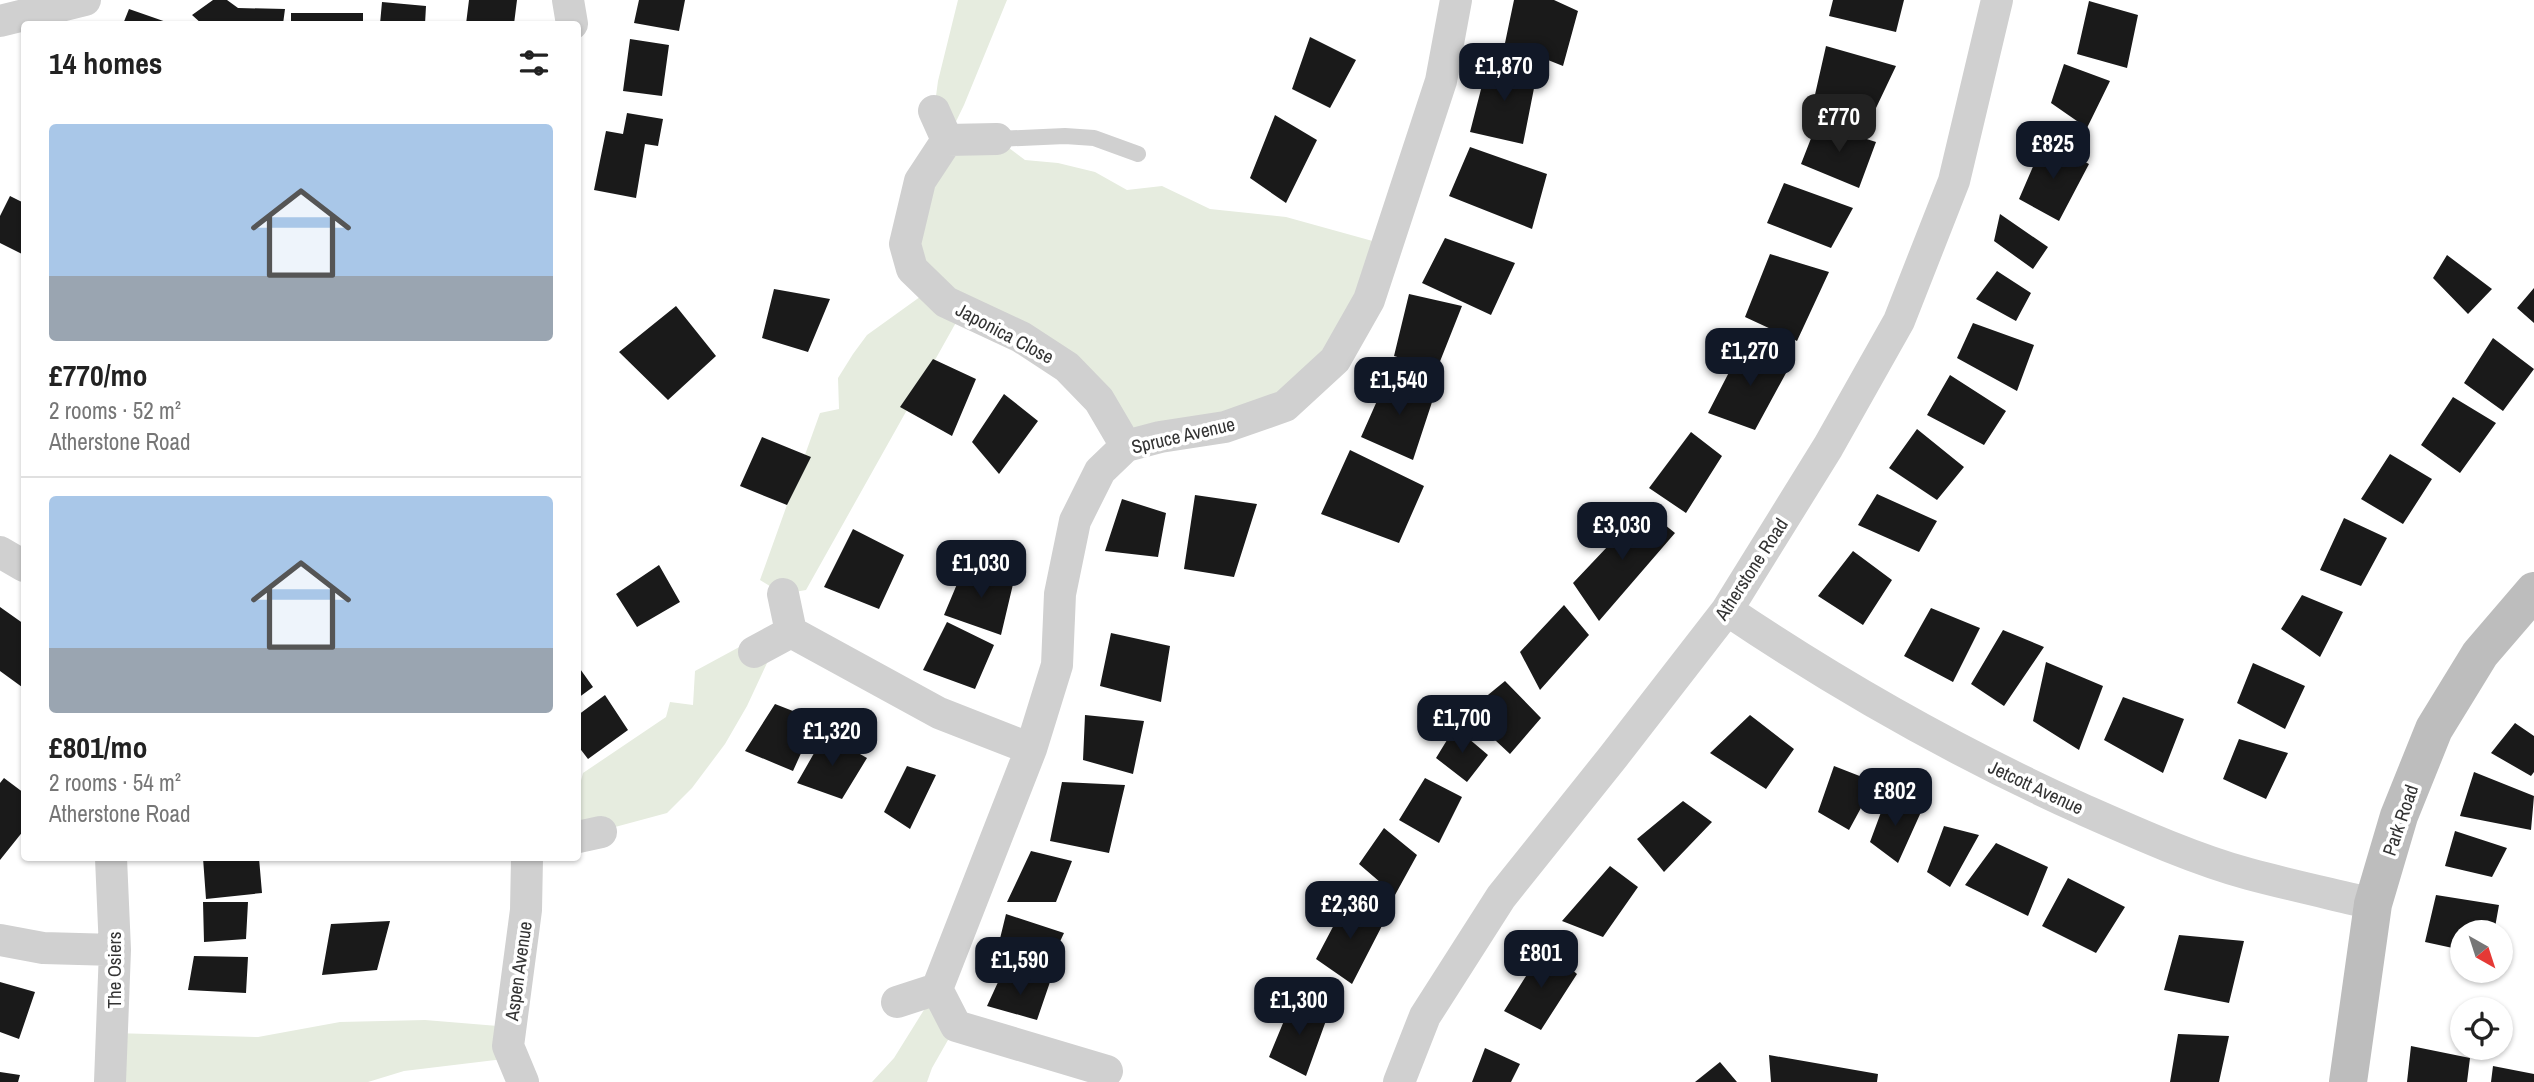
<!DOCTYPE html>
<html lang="en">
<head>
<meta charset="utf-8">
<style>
  :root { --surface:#fff; --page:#f6f6f6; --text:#222; --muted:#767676; --line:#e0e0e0; --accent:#111827 }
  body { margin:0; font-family:"Archivo Narrow",sans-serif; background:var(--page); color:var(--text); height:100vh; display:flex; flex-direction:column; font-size:26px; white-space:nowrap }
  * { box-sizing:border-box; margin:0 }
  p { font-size:23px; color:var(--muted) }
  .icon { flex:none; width:38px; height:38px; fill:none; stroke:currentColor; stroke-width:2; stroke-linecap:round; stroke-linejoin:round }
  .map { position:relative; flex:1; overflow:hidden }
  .details { position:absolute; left:21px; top:21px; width:560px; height:840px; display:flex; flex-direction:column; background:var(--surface); border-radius:7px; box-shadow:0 2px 5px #0004 }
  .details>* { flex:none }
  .needle { width:46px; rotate:141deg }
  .controls { position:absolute; left:2450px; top:920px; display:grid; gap:14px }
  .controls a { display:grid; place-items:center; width:63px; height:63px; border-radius:50%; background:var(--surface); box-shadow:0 2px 5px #0004; font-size:35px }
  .price { position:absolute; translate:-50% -60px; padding:0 16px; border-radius:14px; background:var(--accent); color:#fff; font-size:23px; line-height:46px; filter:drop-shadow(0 2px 4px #0008) }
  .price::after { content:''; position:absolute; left:50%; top:42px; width:21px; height:16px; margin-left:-10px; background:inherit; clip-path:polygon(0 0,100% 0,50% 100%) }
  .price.active { background:#222; color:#fff }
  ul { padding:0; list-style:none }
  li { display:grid; align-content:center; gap:14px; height:371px; padding:0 28px }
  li+li { border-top:2px solid var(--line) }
  li span { display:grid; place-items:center; height:217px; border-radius:7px; color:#555 }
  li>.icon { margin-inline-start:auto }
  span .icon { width:126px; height:126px; fill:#fffc; stroke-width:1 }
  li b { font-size:30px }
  h2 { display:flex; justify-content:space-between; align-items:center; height:84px; padding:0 28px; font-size:30px }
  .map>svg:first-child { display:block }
  .green { fill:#e6ecdf }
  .building { fill:#1a1a1a }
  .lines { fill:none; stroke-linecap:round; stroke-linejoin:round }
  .lane { stroke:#d0d0d0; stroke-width:16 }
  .street { stroke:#d0d0d0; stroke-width:32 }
  .secondary { stroke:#bdbdbd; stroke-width:38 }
  .labels { text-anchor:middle; stroke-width:7; stroke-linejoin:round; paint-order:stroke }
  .street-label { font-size:19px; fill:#333; stroke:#fff }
</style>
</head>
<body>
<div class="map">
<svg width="2534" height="1082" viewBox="0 0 2534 1082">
  <rect width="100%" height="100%" fill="#fff"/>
  <path class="green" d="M 958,0 L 1007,0 L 964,105 L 947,140 L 997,139 L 1025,160 L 1058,163 L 1095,172 L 1127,190 L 1162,186 L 1210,209 L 1286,217 L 1387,245 L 1369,300 L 1285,406 L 1126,446 L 1099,400 L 963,310 L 806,590 L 783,594 L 760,580 L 820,413 L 839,409 L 838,378 L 853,354 L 867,335 L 931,289 L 912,269 L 947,140 L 934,111 L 938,81 Z
    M 743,645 L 767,663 L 747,706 L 725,744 L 692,788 L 667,813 L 578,837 L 578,792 L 583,773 L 666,717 L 670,702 L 693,705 L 695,671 Z
    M 937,989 L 956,1026 L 932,1068 L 927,1082 L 872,1082 L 894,1058 Z
    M 425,1020 L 510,1027 L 513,1058 L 404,1071 L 368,1082 L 110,1082 L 113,1033 L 258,1037 L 340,1022 Z"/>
  <path class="building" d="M 213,0 L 227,0 L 238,8 L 285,9 L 283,24 L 202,24 L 192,15 Z
    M 469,0 L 517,0 L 514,24 L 466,24 Z
    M 639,0 L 685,0 L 679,31 L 634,23 Z
    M 1514,0 L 1554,0 L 1578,11 L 1563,66 L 1505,43 Z
    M 1833,0 L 1904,0 L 1896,32 L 1829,16 Z
    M 2089,1 L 2138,15 L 2127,68 L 2077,54 Z
    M 382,2 L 426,6 L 425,24 L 380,24 Z
    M 129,9 L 172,24 L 123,24 Z
    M 291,13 L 363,13 L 363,24 L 291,24 Z
    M 1310,37 L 1356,60 L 1330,108 L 1292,89 Z
    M 630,39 L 669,45 L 662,96 L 623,91 Z
    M 1826,46 L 1896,66 L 1876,108 L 1814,99 Z
    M 1488,62 L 1537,73 L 1523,144 L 1470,132 Z
    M 2064,64 L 2110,81 L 2087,128 L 2051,103 Z
    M 627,113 L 663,119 L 658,146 L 645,144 L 636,198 L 594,190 L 606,131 L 623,134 Z
    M 1275,115 L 1317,140 L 1286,203 L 1250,178 Z
    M 1817,123 L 1876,142 L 1859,188 L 1801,164 Z
    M 2044,141 L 2089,164 L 2059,221 L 2019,199 Z
    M 1470,147 L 1547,174 L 1532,229 L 1449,196 Z
    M 1784,183 L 1853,208 L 1831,248 L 1767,223 Z
    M 10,196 L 24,203 L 24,255 L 0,243 L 0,216 Z
    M 2000,214 L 2048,247 L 2033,269 L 1994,241 Z
    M 1445,238 L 1515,263 L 1491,315 L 1422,283 Z
    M 1770,254 L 1829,272 L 1797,341 L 1745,317 Z
    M 2447,255 L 2492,289 L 2468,314 L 2433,278 Z
    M 1997,271 L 2031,293 L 2016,321 L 1976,299 Z
    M 2534,288 L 2534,323 L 2517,308 Z
    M 774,289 L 830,299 L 808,352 L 762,338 Z
    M 1409,294 L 1462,306 L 1437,369 L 1394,356 Z
    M 676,306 L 716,356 L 668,400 L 619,352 Z
    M 1973,323 L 2034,345 L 2017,391 L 1957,358 Z
    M 2493,338 L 2534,369 L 2503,411 L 2464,383 Z
    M 1742,347 L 1792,362 L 1755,430 L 1708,413 Z
    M 933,359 L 976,379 L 952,436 L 900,407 Z
    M 1950,375 L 2006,411 L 1984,445 L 1927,415 Z
    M 1388,376 L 1435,393 L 1413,460 L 1361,437 Z
    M 1004,394 L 1038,421 L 999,474 L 972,442 Z
    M 2453,397 L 2496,423 L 2460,473 L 2421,445 Z
    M 1917,429 L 1964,467 L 1937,500 L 1889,468 Z
    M 1691,432 L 1722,456 L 1686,513 L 1649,488 Z
    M 762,437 L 811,457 L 787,505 L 740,486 Z
    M 1350,450 L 1424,486 L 1399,543 L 1321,514 Z
    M 2390,454 L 2432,479 L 2403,524 L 2361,499 Z
    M 1877,494 L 1937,521 L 1919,552 L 1858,525 Z
    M 1195,495 L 1257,504 L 1234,577 L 1184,569 Z
    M 1122,499 L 1166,513 L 1158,557 L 1105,551 Z
    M 1644,508 L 1675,533 L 1599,621 L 1573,583 Z
    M 2344,518 L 2387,538 L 2361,586 L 2320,570 Z
    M 853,529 L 904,555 L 879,609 L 824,587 Z
    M 1853,551 L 1892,580 L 1863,625 L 1818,596 Z
    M 659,565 L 680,602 L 637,627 L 616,594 Z
    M 965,565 L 1014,580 L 1001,635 L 944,615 Z
    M 2302,595 L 2343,612 L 2320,657 L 2281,629 Z
    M 1564,605 L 1589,635 L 1540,690 L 1520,652 Z
    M 0,607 L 24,624 L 24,681 L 22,687 L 0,671 Z
    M 1931,608 L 1980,628 L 1953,682 L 1904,656 Z
    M 947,622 L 994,645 L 975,689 L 923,670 Z
    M 2003,630 L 2044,647 L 2004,706 L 1971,684 Z
    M 1111,633 L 1170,646 L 1161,702 L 1100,686 Z
    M 2046,662 L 2103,686 L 2079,750 L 2033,721 Z
    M 2253,663 L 2305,686 L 2285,729 L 2237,703 Z
    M 578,666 L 593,687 L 578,698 Z
    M 1505,681 L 1541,718 L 1510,754 L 1466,713 Z
    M 605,695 L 628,730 L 588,759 L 578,746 L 578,715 Z
    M 2123,697 L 2184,719 L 2163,773 L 2104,740 Z
    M 775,704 L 816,720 L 793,771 L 745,751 Z
    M 1085,715 L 1144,721 L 1133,774 L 1083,760 Z
    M 1750,715 L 1794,749 L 1766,789 L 1710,753 Z
    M 2515,723 L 2534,736 L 2534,772 L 2531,776 L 2491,753 Z
    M 1455,727 L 1488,755 L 1467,782 L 1436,758 Z
    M 825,734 L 867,758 L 842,799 L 797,783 Z
    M 2239,739 L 2288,753 L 2266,799 L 2223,779 Z
    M 907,766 L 936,775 L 910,829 L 884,812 Z
    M 1834,766 L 1875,782 L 1849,830 L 1818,812 Z
    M 2474,772 L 2534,796 L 2531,830 L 2460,816 Z
    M 4,778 L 24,793 L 24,830 L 0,860 L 0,783 Z
    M 1425,778 L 1462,797 L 1439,843 L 1399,820 Z
    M 1062,782 L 1125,785 L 1109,853 L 1050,841 Z
    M 1887,796 L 1921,812 L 1898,863 L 1870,842 Z
    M 1683,801 L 1712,822 L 1664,872 L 1637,839 Z
    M 1944,826 L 1979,835 L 1950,887 L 1927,872 Z
    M 1384,828 L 1417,855 L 1395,895 L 1359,864 Z
    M 2455,831 L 2507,848 L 2492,877 L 2445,866 Z
    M 1996,843 L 2048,867 L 2028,916 L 1965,885 Z
    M 1031,851 L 1072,861 L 1056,902 L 1007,902 Z
    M 203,858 L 259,858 L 262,893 L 206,899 Z
    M 1610,866 L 1638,887 L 1603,937 L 1562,921 Z
    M 2068,878 L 2125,907 L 2096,953 L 2042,926 Z
    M 2436,895 L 2499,905 L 2494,933 L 2462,933 L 2462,950 L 2425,942 Z
    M 203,902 L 248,902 L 246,939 L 204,942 Z
    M 1346,902 L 1386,918 L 1352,984 L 1316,959 Z
    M 1006,914 L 1064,933 L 1048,967 L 996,955 Z
    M 390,921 L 377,970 L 322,975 L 331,924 Z
    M 2179,935 L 2244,941 L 2229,1003 L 2164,990 Z
    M 1545,946 L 1577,974 L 1541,1030 L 1504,1011 Z
    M 194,956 L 248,957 L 246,993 L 188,990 Z
    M 999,980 L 1050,982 L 1037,1020 L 987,1006 Z
    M 0,982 L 35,992 L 19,1039 L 0,1032 Z
    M 1293,999 L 1328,1015 L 1306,1076 L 1269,1057 Z
    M 2178,1034 L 2229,1036 L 2219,1082 L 2170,1082 Z
    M 2411,1046 L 2470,1058 L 2467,1082 L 2407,1082 Z
    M 1485,1048 L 1520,1064 L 1511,1082 L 1472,1082 Z
    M 1769,1055 L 1878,1074 L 1877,1082 L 1771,1082 Z
    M 1720,1062 L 1737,1082 L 1695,1082 Z
    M 2493,1066 L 2534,1074 L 2534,1082 L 2491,1082 Z
    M 0,1072 L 20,1075 L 18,1082 L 0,1082 Z"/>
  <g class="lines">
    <path class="lane" d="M 997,139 L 1065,136 L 1094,138 L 1138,154"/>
    <path class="street" d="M 568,0 L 572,24
      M 0,21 L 85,0
      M 934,111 L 947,140 L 997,139
      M 947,140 L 920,181 L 905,244 L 912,269 L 946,302 L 1021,337 L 1067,367 L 1099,400 L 1126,446
      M 0,552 L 24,566
      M 1727,610 C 1841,687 1956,752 2082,809 C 2134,832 2194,859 2249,874 C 2290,885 2332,894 2373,904
      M 791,632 L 939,713 L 1031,749
      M 754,652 L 791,632 L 783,594
      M 578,837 L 601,832
      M 0,940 L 43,948 L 115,950
      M 937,989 L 1031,749 L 1057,665 L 1060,594 L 1075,521 L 1100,471 L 1126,446 L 1160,437 L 1225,427 L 1285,406 L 1335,360 L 1369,300 L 1441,81 L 1456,0
      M 897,1002 L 937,989 L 956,1026 L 1107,1071
      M 110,1082 L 115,950 L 111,858
      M 523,1082 L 508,1046 L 526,910 L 527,858
      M 1399,1082 L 1425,1016 L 1501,897 L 1613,757 L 1727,610 L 1828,447 L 1899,321 L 1954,181 L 1997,0"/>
    <path class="secondary" d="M 2348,1082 L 2373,904 L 2399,816 L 2434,729 L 2480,654 L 2534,591"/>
  </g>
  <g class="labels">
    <g class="street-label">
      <text transform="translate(1005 333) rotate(28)" y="7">Japonica Close</text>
      <text transform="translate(1183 435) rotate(-13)" y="7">Spruce Avenue</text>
      <text transform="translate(1751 569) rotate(-57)" y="7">Atherstone Road</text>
      <text transform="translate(2036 787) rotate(25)" y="7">Jetcott Avenue</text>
      <text transform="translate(2400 820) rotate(-71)" y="7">Park Road</text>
      <text transform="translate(114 970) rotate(-90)" y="7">The Osiers</text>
      <text transform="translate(518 971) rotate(-82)" y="7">Aspen Avenue</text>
    </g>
  </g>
</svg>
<div class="controls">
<a><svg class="needle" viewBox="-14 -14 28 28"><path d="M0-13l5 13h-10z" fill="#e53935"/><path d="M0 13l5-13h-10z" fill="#767676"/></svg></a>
<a><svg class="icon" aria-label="locate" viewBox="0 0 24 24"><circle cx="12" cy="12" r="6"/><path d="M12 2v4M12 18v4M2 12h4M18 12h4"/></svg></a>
</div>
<b class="price" style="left:1504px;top:103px">£1,870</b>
<b class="price active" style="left:1839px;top:154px">£770</b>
<b class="price" style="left:2053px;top:181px">£825</b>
<b class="price" style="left:1750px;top:388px">£1,270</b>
<b class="price" style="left:1399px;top:417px">£1,540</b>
<b class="price" style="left:1622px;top:562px">£3,030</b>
<b class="price" style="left:981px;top:600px">£1,030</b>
<b class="price" style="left:1462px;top:755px">£1,700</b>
<b class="price" style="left:832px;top:768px">£1,320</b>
<b class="price" style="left:1895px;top:828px">£802</b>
<b class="price" style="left:1350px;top:941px">£2,360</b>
<b class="price" style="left:1541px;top:990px">£801</b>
<b class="price" style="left:1020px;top:997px">£1,590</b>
<b class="price" style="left:1299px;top:1037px">£1,300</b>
<section class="details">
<h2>14 homes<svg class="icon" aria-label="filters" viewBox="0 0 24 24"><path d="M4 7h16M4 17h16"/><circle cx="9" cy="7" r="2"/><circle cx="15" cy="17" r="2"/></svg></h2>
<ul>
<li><span style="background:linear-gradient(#a9c7e8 70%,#9aa5b1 0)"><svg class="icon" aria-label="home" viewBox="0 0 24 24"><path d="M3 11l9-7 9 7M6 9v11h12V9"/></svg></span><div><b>£770/mo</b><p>2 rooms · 52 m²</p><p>Atherstone Road</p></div></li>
<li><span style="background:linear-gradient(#a9c7e8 70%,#9aa5b1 0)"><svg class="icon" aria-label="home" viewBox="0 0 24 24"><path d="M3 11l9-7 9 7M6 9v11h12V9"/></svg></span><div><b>£801/mo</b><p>2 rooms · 54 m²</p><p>Atherstone Road</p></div></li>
</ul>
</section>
</div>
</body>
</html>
